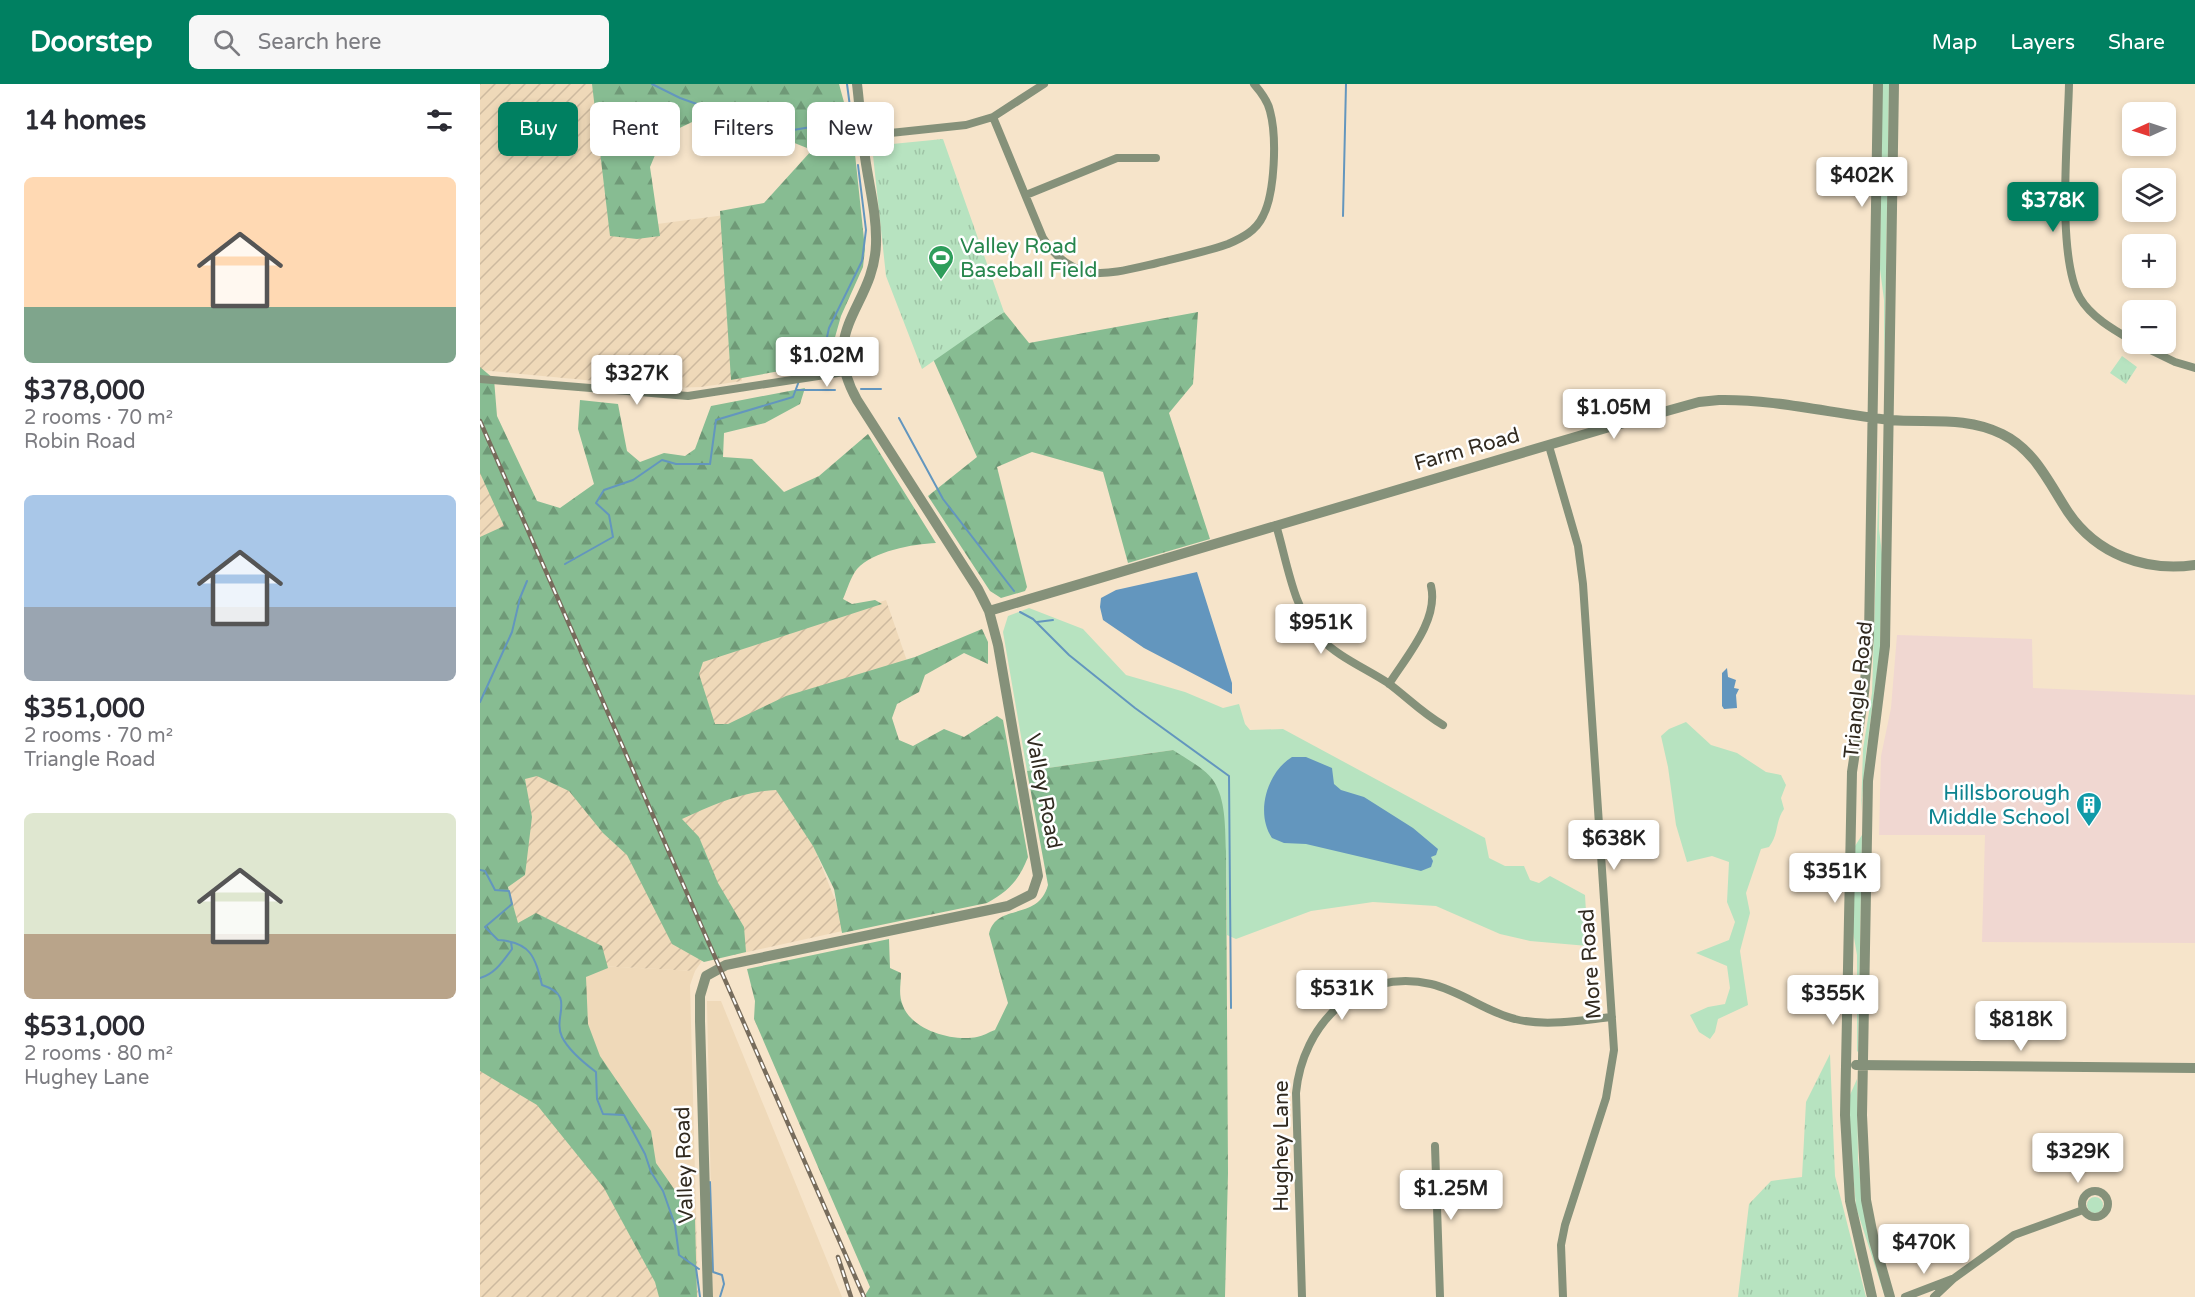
<!DOCTYPE html>
<html lang="en">
<head>
<meta charset="utf-8">
<style>
  :root { --surface:#fff; --page:#f7f7f7; --text:#2b2b33; --muted:#7c7c81; --accent:#008061 }
  body { margin:0; font-family:"Varela Round",sans-serif; background:var(--page); color:var(--text); height:100vh; display:flex; flex-direction:column; font-size:22px; white-space:nowrap }
  * { box-sizing:border-box; margin:0 }
  p { font-size:20px; color:var(--muted) }
  .icon { flex:none; width:33px; height:33px; fill:none; stroke:currentColor; stroke-width:2; stroke-linecap:round; stroke-linejoin:round }
  .map { position:relative; flex:1; overflow:hidden }
  .sheet { display:flex; flex-direction:column; background:var(--surface); width:480px }
  .sheet>* { flex:none }
  .guide { position:absolute; left:18px; top:18px; width:570px; height:54px; display:flex; gap:12px }
  .needle { width:39px; rotate:267deg }
  .fabs { position:absolute; left:1642px; top:18px; display:grid; gap:12px }
  .fabs a { display:grid; place-items:center; width:54px; height:54px; border-radius:9px; background:var(--surface); box-shadow:0 3px 9px #0003; font-size:30px }
  .price { position:absolute; translate:-50% -51px; padding:0 14px; border-radius:6px; background:#fff; color:#222; font-size:20px; line-height:39px; filter:drop-shadow(0 2px 3px #0008) }
  .price::after { content:''; position:absolute; left:50%; top:36px; width:18px; height:14px; margin-left:-9px; background:inherit; clip-path:polygon(0 0,100% 0,50% 100%) }
  .price.on { background:var(--accent); color:#fff }
  ul { padding:0; list-style:none }
  li { display:grid; align-content:center; gap:12px; height:318px; padding:0 24px }
  li span { display:grid; place-items:center; height:186px; border-radius:9px; color:#555 }
  li>.icon { margin-inline-start:auto }
  span .icon { width:108px; height:108px; fill:#fffc; stroke-width:1 }
  li b { font-size:26px }
  h2 { display:flex; justify-content:space-between; align-items:center; height:72px; padding:0 24px; font-size:26px }
  .tag { padding:0 21px; border-radius:9px; background:var(--surface); box-shadow:0 3px 9px #0003; font-size:21px; line-height:54px }
  .tag.on { background:var(--accent); color:#fff }
  header { display:flex; align-items:center; gap:36px; box-sizing:border-box; height:84px; padding:0 30px; background:var(--accent); color:#fff }
  header strong { font-size:28px }
  nav { display:flex; gap:33px; margin-inline-start:auto; font-size:21px }
  .search { width:420px; height:54px; background:var(--page); display:flex; align-items:center; gap:15px; box-sizing:border-box; padding:0 21px; border-radius:9px; color:var(--muted); font-size:22px }
  main { display:flex; flex:1; min-height:0 }
  .map>svg:first-child { display:block }
  .built { fill:#efd9b9 }
  .industrial { fill:url(#industrial-furrows) }
  .education { fill:#f0d7d1 }
  .grass { fill:#b7e3c0 }
  .forest { fill:url(#forest-firs) }
  .park { fill:url(#park-tufts) }
  .water { fill:#6396be }
  .lines { fill:none; stroke-linecap:round; stroke-linejoin:round }
  .stream { stroke:#6396be; stroke-width:2 }
  .minor { stroke:#85917a; stroke-width:8 }
  .tertiary { stroke:#85917a; stroke-width:10 }
  .rail-casing { stroke:#776c5c; stroke-width:4.5 }
  .rail { stroke:#fff; stroke-width:2; stroke-dasharray:7; stroke-linecap:butt }
  .labels { text-anchor:middle; stroke-width:5; stroke-linejoin:round; paint-order:stroke }
  .leisure-label { font-size:21px; fill:#27864d; stroke:#fff; text-anchor:start }
  .street-label { font-size:21px; fill:#312a20; stroke:#fff }
  .culture-label { font-size:21px; fill:#0d838f; stroke:#fff; text-anchor:end }
</style>
</head>
<body>
<header>
<strong>Doorstep</strong>
<div class="search"><svg class="icon" aria-label="search" viewBox="0 0 24 24"><circle cx="10" cy="10" r="6"/><path d="M15 15l6 6"/></svg>Search here</div>
<nav><a>Map</a><a>Layers</a><a>Share</a></nav>
</header>
<main>
<section class="sheet">
<h2>14 homes<svg class="icon" aria-label="filters" viewBox="0 0 24 24"><path d="M4 7h16M4 17h16"/><circle cx="9" cy="7" r="2"/><circle cx="15" cy="17" r="2"/></svg></h2>
<ul>
<li><span style="background:linear-gradient(#ffd9b3 70%,#7fa58c 0)"><svg class="icon" aria-label="home" viewBox="0 0 24 24"><path d="M3 11l9-7 9 7M6 9v11h12V9"/></svg></span><div><b>$378,000</b><p>2 rooms · 70 m²</p><p>Robin Road</p></div></li>
<li><span style="background:linear-gradient(#a9c7e8 60%,#9aa5b1 0)"><svg class="icon" aria-label="home" viewBox="0 0 24 24"><path d="M3 11l9-7 9 7M6 9v11h12V9"/></svg></span><div><b>$351,000</b><p>2 rooms · 70 m²</p><p>Triangle Road</p></div></li>
<li><span style="background:linear-gradient(#dfe7d0 65%,#b9a48a 0)"><svg class="icon" aria-label="home" viewBox="0 0 24 24"><path d="M3 11l9-7 9 7M6 9v11h12V9"/></svg></span><div><b>$531,000</b><p>2 rooms · 80 m²</p><p>Hughey Lane</p></div></li>
</ul>
</section>
<div class="map">
<svg width="1715" height="1213" viewBox="0 0 1715 1213">
  <defs>
    <pattern id="industrial-furrows" width="10" height="10" patternUnits="userSpaceOnUse" patternTransform="scale(1.5)"><rect width="10" height="10" fill="#efd9b9"/><path d="M-1 1l2-2M0 10L10 0M9 11l2-2" fill="none" stroke="#cdba9f"/></pattern>
    <pattern id="forest-firs" width="22" height="20" patternUnits="userSpaceOnUse" patternTransform="scale(1.5)"><rect width="22" height="20" fill="#87bc92"/><path d="M5 1l3.5 6h-7zM16 11l3.5 6h-7z" fill="#6f9977"/></pattern>
    <pattern id="park-tufts" width="24" height="20" patternUnits="userSpaceOnUse" patternTransform="scale(1.5)"><rect width="24" height="20" fill="#b7e3c0"/><path d="M3 7l-1-3M5 7V3M7 7l1-3M15 17l-1-3M17 17v-4M19 17l1-3" fill="none" stroke="#9ec3a5"/></pattern>
  </defs>
  <rect width="100%" height="100%" fill="#f6e4ca"/>
  <path class="built" d="M 83,880 L 215,887 L 210,901 L 216,1127 L 202,1123 L 86,945 Z
    M 227,917 L 241,917 L 362,1213 L 233,1213 Z"/>
  <path class="industrial" d="M 0,0 L 113,0 L 132,146 L 245,131 L 262,297 L 221,303 L 190,304 L 0,286 Z
    M 0,382 L 27,444 L 0,463 Z
    M 406,516 L 427,577 L 232,648 L 208,580 Z
    M 129,660 L 224,874 L 215,887 L 83,880 L 29,831 L 29,700 Z
    M 305,690 L 367,846 L 254,871 L 195,729 Z
    M 0,948 L 202,1122 L 216,1127 L 218,1213 L 0,1213 Z"/>
  <path class="education" d="M 1417,551 L 1552,555 L 1553,604 L 1715,611 L 1715,859 L 1502,858 L 1505,751 L 1399,751 L 1401,672 L 1411,624 Z"/>
  <path class="grass" d="M 1402,0 L 1409,0 L 1404,304 L 1404,216 L 1400,185 Z
    M 1400,357 L 1399,445 L 1402,470 L 1400,568 L 1386,669 L 1381,728 L 1383,665 L 1392,609 Z
    M 549,524 L 603,545 L 646,591 L 705,608 L 743,624 L 759,620 L 765,640 L 770,646 L 803,645 L 1005,754 L 1009,774 L 1025,782 L 1044,782 L 1050,796 L 1059,799 L 1070,792 L 1105,811 L 1108,862 L 1050,857 L 1020,850 L 956,822 L 893,818 L 831,827 L 756,855 L 747,851 L 746,767 L 693,666 L 547,687 L 523,548 L 528,532 Z
    M 1206,638 L 1231,661 L 1257,669 L 1286,688 L 1301,691 L 1306,701 L 1301,714 L 1304,725 C 1295,738 1299,750 1289,763 L 1281,765 L 1266,809 L 1270,829 L 1260,867 L 1268,921 L 1238,935 L 1235,948 L 1230,955 L 1219,948 L 1210,931 L 1228,923 L 1245,920 L 1250,904 L 1247,882 L 1216,869 L 1249,856 L 1255,838 L 1247,818 L 1249,778 L 1232,772 L 1207,778 L 1196,741 L 1188,683 L 1181,652 L 1189,645 Z
    M 1382,751 L 1378,967 L 1377,968 L 1377,871 L 1373,848 L 1375,762 Z
    M 1377,995 L 1378,1076 L 1383,1120 L 1405,1213 L 1376,1123 L 1370,1055 L 1370,1011 Z
    M1607 1121a8 8 0 1 1 16 0a8 8 0 1 1-16 0Z"/>
  <path class="forest" d="M 112,0 L 359,0 L 373,51 L 385,165 L 383,183 L 361,232 L 348,278 L 251,296 L 240,127 L 284,119 L 332,66 L 235,27 L 183,52 L 170,83 L 180,152 L 157,155 L 130,152 Z
    M 524,228 L 549,259 L 718,228 L 713,300 L 689,329 L 730,455 L 648,479 L 623,388 L 552,368 L 517,383 L 547,503 L 545,507 L 521,514 L 510,507 L 448,412 L 497,373 L 453,275 Z
    M 0,283 L 14,295 L 17,332 L 57,417 L 80,424 L 114,400 L 98,345 L 100,316 L 138,320 L 147,367 L 160,378 L 184,369 L 205,372 L 215,365 L 231,322 L 325,304 L 320,320 L 285,339 L 244,349 L 243,373 L 272,375 L 304,408 L 339,392 L 388,350 L 456,459 C 433,460 393,467 377,485 C 371,492 367,506 363,515 L 372,520 L 395,516 L 402,520 L 223,578 L 219,590 L 235,640 L 248,640 L 306,612 L 435,573 L 502,545 L 508,558 L 508,580 L 484,569 L 445,591 L 439,608 L 417,620 L 412,634 L 419,656 L 433,662 L 464,645 L 484,653 L 517,632 L 523,636 L 548,773 C 539,796 529,807 507,819 L 362,849 L 354,805 L 333,762 L 296,706 C 263,707 232,721 202,735 L 219,753 L 238,799 L 264,843 L 266,868 L 224,878 L 192,860 L 147,771 L 123,749 L 89,707 L 57,692 L 45,695 L 52,733 L 45,791 L 28,803 L 38,839 L 56,829 L 122,862 L 128,884 L 106,893 L 108,940 L 120,972 L 171,1047 L 176,1079 L 215,1135 L 217,1213 L 179,1213 L 175,1198 L 124,1104 L 57,1021 L 0,987 L 0,453 L 24,442 L 0,389 Z
    M 693,666 C 706,675 729,686 736,701 C 746,720 745,746 746,767 L 748,1089 L 745,1213 L 384,1213 L 390,1203 L 274,935 L 275,917 L 267,885 L 409,855 L 410,884 L 421,889 C 421,901 418,910 423,922 C 432,946 473,958 497,953 C 503,952 509,948 515,946 L 528,919 L 509,850 C 516,818 558,838 568,801 L 547,687 Z"/>
  <path class="park" d="M 463,55 L 524,228 L 442,285 L 406,192 L 392,62 Z
    M 1642,272 L 1657,283 L 1646,300 L 1630,289 Z
    M 1350,970 L 1355,1092 L 1386,1213 L 1258,1213 L 1269,1120 L 1291,1097 L 1322,1093 L 1326,1018 Z"/>
  <path class="water" d="M 717,488 L 752,599 L 752,610 L 664,564 L 623,536 L 620,523 L 621,514 L 636,506 Z
    M 1247,584 L 1248,593 L 1256,596 L 1254,604 L 1259,605 L 1256,611 L 1257,624 L 1244,625 L 1242,622 L 1242,589 Z
    M 812,673 L 826,673 L 852,684 L 854,700 L 861,706 L 884,713 L 933,744 L 958,765 L 956,771 L 951,773 L 953,777 L 951,783 L 941,787 L 826,760 L 804,759 L 792,754 C 775,729 787,688 812,673 Z"/>
  <g class="lines">
    <path class="stream" d="M 172,0 L 200,14 L 278,42 L 306,40 L 313,46 L 337,42 L 355,48 L 373,44
      M 367,0 L 376,68
      M 863,132 L 866,0
      M 321,292 L 325,281 L 343,271 L 349,244 L 382,177 L 386,146 L 378,81
      M 381,305 L 401,305
      M 316,306 L 355,306
      M 419,334 L 463,415 L 534,507
      M 85,480 L 133,453 L 129,431 L 116,419 L 124,406 L 153,396 L 182,376 L 196,380 L 230,380 L 236,336 L 313,313 L 319,297
      M 540,528 L 553,535 L 589,571 L 655,624 L 749,692 L 751,924
      M 557,538 L 573,536
      M 0,618 L 32,548 L 40,514 L 47,497
      M 0,786 L 5,787 L 15,806 L 29,807 L 32,820 L 5,843 L 18,856 C 51,858 55,873 62,901 C 97,912 72,932 82,953 C 89,967 104,979 116,988 L 117,1015 L 123,1030 L 144,1031 L 165,1070 L 171,1088 L 183,1107 L 195,1141 L 199,1171 L 219,1185
      M 0,894 C 15,890 23,877 32,865 L 31,858
      M 230,1098 L 233,1188 L 242,1191 L 244,1200 L 240,1213
      M 216,1184 L 220,1213"/>
    <path class="minor" d="M 1589,0 C 1588,51 1576,172 1600,214 C 1611,233 1634,246 1653,257
      M 513,33 L 563,154 C 594,202 629,190 677,179 C 701,173 725,168 748,160 C 762,154 776,147 783,132 C 795,109 797,53 790,27 C 788,17 781,8 774,0
      M 382,52 L 486,41 L 513,33 L 564,0
      M 546,111 L 637,74 L 676,74
      M 1658,260 L 1695,278 L 1715,284
      M 0,295 L 208,312 L 364,288
      M 1069,362 L 1098,462 L 1103,500 L 1134,966 L 1126,1014 L 1085,1141 L 1081,1161 L 1083,1213
      M 796,441 C 807,477 813,525 839,553 C 858,573 885,584 908,599 C 927,613 942,629 963,641
      M 909,600 C 926,573 959,536 951,502
      M 955,1062 L 960,1213
      M1602 1120a13 13 0 1 1 26 0a13 13 0 1 1-26 0Z
      M 822,1213 L 816,1009 C 822,941 878,883 951,900 C 981,907 1006,928 1035,935 C 1065,943 1102,936 1132,933
      M 1425,1213 L 1472,1195
      M 1454,1213 L 1473,1195 L 1534,1151 L 1603,1126"/>
    <path class="tertiary" d="M 509,527 L 1126,344 L 1219,318 L 1239,316 C 1296,315 1353,330 1410,336 C 1448,339 1486,332 1522,350 C 1555,366 1569,399 1588,428 C 1617,471 1666,488 1715,481
      M 1376,981 L 1715,984
      M 228,1213 L 220,937 L 220,912 L 226,892 L 246,881 L 528,822 L 552,810 L 558,792 L 518,561 L 509,527 L 498,505 L 377,316 C 337,245 394,223 396,160 C 397,131 389,102 385,73 C 381,49 380,24 377,0
      M 1392,1213 L 1370,1117 L 1365,1031 L 1372,688 L 1384,609 L 1389,552 L 1398,0
      M 1410,1213 L 1394,1157 L 1386,1116 L 1382,1031 L 1388,697 L 1405,562 L 1414,0"/>
    <defs>
      <path id="rail" d="M 0,337 L 384,1213
        M 358,1173 L 371,1213"/>
    </defs>
    <use href="#rail" class="rail-casing"/>
    <use href="#rail" class="rail"/>
  </g>
  <defs>
    <symbol id="stadium-pin" viewBox="-11 -11 22 30"><path d="M0 17L-7.5 6A9.5 9.5 0 1 1 7.5 6Z" fill="#2e9e5b" stroke="#fff"/><path d="M0-5a6.5 5 0 1 0 0 10a6.5 5 0 1 0 0-10ZM-3.5-1.8h7v3.6h-7Z" fill="#fff"/></symbol>
    <symbol id="building-pin" viewBox="-11 -11 22 30"><path d="M0 17L-7.5 6A9.5 9.5 0 1 1 7.5 6Z" fill="#0f9aa8" stroke="#fff"/><path d="M-4-6H4V6H1V3H-1V6H-4ZM-2.5-4.3h1.7v1.8h-1.7ZM.8-4.3h1.7v1.8H.8ZM-2.5-1h1.7V.8h-1.7ZM.8-1h1.7V.8H.8Z" fill="#fff"/></symbol>
  </defs>
  <g fill-rule="evenodd">
    <use href="#stadium-pin" x="446" y="159" width="30" height="40"/>
    <use href="#building-pin" x="1594" y="706" width="30" height="40"/>
  </g>
  <g class="labels">
    <g class="leisure-label">
      <text x="480" y="169">Valley Road<tspan x="480" dy="24">Baseball Field</tspan></text>
    </g>
    <g class="street-label">
      <text transform="translate(987 365) rotate(-16)" y="7">Farm Road</text>
      <text transform="translate(1378 606) rotate(-84)" y="7">Triangle Road</text>
      <text transform="translate(564 707) rotate(79)" y="7">Valley Road</text>
      <text transform="translate(1110 880) rotate(-94)" y="7">More Road</text>
      <text transform="translate(801 1062) rotate(-90)" y="7">Hughey Lane</text>
      <text transform="translate(204 1081) rotate(-92)" y="7">Valley Road</text>
    </g>
    <g class="culture-label">
      <text x="1590" y="716">Hillsborough<tspan x="1590" dy="24">Middle School</tspan></text>
    </g>
  </g>
</svg>
<div class="fabs">
<a><svg class="needle" viewBox="-14 -14 28 28"><path d="M0-13l5 13h-10z" fill="#e53935"/><path d="M0 13l5-13h-10z" fill="#7c7c81"/></svg></a>
<a><svg class="icon" aria-label="layers" viewBox="0 0 24 24"><path d="M12 4l9 5-9 5-9-5zM3 14l9 5 9-5"/></svg></a>
<a>+</a>
<a>−</a>
</div>
<b class="price" style="left:1382px;top:124px">$402K</b>
<b class="price on" style="left:1573px;top:149px">$378K</b>
<b class="price" style="left:347px;top:304px">$1.02M</b>
<b class="price" style="left:157px;top:322px">$327K</b>
<b class="price" style="left:1134px;top:356px">$1.05M</b>
<b class="price" style="left:841px;top:571px">$951K</b>
<b class="price" style="left:1134px;top:787px">$638K</b>
<b class="price" style="left:1355px;top:820px">$351K</b>
<b class="price" style="left:862px;top:937px">$531K</b>
<b class="price" style="left:1353px;top:942px">$355K</b>
<b class="price" style="left:1541px;top:968px">$818K</b>
<b class="price" style="left:1598px;top:1100px">$329K</b>
<b class="price" style="left:971px;top:1137px">$1.25M</b>
<b class="price" style="left:1444px;top:1191px">$470K</b>
<div class="guide">
<a class="tag on">Buy</a>
<a class="tag">Rent</a>
<a class="tag">Filters</a>
<a class="tag">New</a>
</div>
</div>
</main>
</body>
</html>
